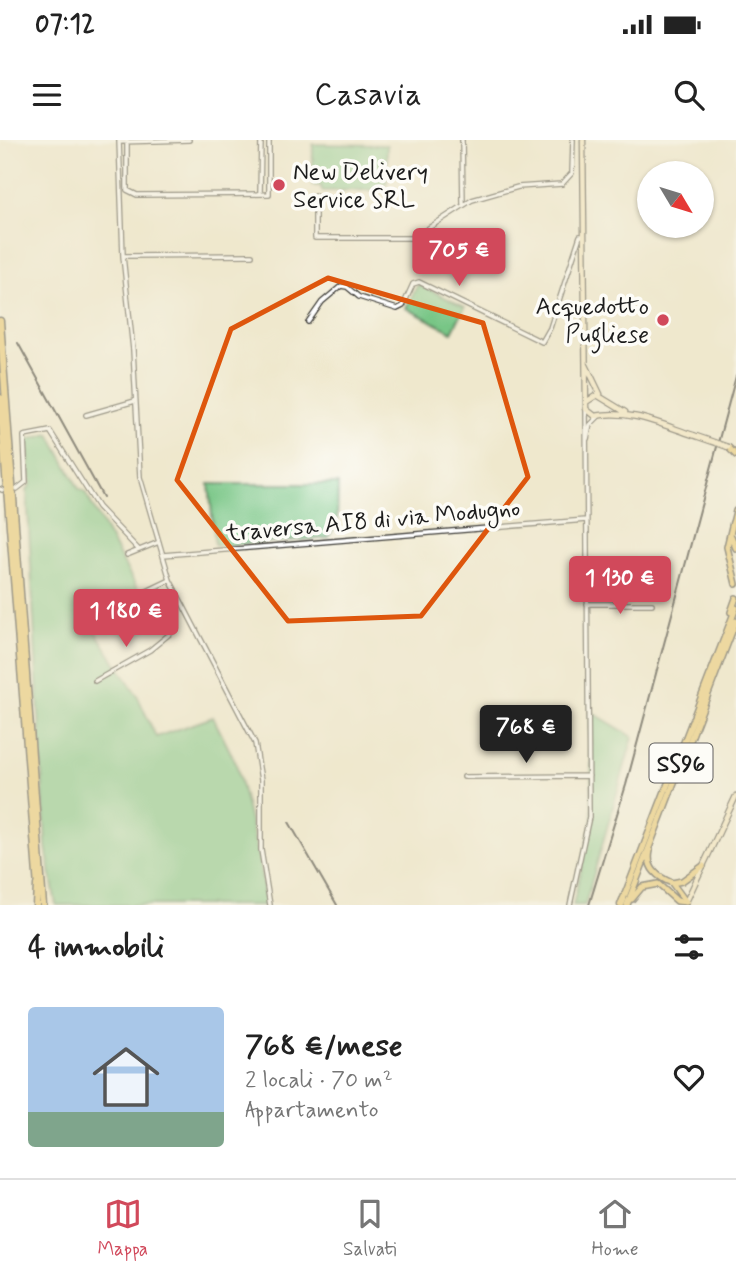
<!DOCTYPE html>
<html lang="it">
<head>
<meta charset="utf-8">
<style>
  :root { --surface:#fff; --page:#f2f2f2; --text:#222; --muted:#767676; --line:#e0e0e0; --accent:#d1495b }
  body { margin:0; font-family:Mynerve,sans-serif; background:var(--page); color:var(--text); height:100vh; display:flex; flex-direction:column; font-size:26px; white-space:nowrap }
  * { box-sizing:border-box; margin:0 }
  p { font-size:23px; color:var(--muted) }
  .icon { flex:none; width:38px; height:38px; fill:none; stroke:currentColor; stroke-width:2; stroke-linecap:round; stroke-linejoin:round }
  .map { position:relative; height:765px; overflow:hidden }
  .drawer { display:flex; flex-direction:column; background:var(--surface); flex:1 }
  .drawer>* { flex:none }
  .needle { width:46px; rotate:128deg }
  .controls { position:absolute; left:637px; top:21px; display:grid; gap:14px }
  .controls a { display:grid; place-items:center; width:77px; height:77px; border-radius:50%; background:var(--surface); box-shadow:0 2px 5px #0004; font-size:35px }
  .price { position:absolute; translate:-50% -60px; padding:0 16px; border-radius:7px; background:var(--accent); color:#fff; font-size:23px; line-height:46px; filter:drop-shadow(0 2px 4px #0008) }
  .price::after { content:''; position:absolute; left:50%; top:42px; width:21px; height:16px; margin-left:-10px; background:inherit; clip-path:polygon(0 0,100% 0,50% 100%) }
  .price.active { background:#222; color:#fff }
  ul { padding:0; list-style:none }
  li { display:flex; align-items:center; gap:21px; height:175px; padding:0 28px }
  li+li { border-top:2px solid var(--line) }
  li span { display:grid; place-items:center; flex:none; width:196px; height:140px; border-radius:7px; color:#555 }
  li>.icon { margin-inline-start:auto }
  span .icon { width:84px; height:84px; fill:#fffc; stroke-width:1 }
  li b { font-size:30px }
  h2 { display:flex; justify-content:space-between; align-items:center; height:84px; padding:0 28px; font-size:30px }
  .status { display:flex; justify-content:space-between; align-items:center; height:49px; padding:0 35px; background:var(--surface); direction:ltr }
  .status svg { height:19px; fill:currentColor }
  header { display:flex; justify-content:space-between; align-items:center; height:91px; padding:0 28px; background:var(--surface); font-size:32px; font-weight:600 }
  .tabs { display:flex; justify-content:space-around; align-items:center; height:98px; border-top:2px solid var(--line); background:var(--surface); font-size:19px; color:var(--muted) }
  .tabs a { display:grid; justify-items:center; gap:4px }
  .tabs .active { color:var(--accent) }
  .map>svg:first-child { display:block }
  .green { fill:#78c686; stroke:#4a7151; stroke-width:2 }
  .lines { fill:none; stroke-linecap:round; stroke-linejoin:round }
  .street-casing { stroke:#3c3b37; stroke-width:6 }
  .secondary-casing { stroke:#3c3b37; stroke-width:7 }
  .primary-casing { stroke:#3c3b37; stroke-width:8 }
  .highway-casing { stroke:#3c3b37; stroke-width:9 }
  .street { stroke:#fff; stroke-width:3.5 }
  .secondary { stroke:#f7e8c3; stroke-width:4.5 }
  .primary { stroke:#eac669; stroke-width:5 }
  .highway { stroke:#eac669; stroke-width:6 }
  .rail { stroke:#1c1c1c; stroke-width:2 }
  .secondary-bridge-casing { stroke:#3c3b37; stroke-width:7; stroke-linecap:butt }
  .secondary-bridge { stroke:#f7e8c3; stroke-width:4.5 }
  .marked { fill:none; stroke:#de560d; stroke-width:5; stroke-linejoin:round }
  .poi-dot { fill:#d1495b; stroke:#fdfcf7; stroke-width:2.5 }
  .labels { text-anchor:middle; stroke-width:7; stroke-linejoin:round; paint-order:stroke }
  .shield { fill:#fdfcf7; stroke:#605f5e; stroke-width:2 }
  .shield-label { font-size:23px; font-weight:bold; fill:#1c1c1c }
  .poi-label { font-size:24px; fill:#1c1c1c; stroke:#fdfcf7; text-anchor:start }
  .street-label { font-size:24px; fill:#1c1c1c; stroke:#fdfcf7 }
</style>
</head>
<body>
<div class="status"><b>07:12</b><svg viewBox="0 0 49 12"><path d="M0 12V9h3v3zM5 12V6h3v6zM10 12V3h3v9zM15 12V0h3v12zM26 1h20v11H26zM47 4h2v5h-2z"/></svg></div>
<header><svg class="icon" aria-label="menu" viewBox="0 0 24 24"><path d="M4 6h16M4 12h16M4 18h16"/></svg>Casavia<svg class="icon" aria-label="search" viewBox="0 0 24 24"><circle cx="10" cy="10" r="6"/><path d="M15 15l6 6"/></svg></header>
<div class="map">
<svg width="736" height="765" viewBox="0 0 736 765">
  <rect width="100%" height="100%" fill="#fdfcf7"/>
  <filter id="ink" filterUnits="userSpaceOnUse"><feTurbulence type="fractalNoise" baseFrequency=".0143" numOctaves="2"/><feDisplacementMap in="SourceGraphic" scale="14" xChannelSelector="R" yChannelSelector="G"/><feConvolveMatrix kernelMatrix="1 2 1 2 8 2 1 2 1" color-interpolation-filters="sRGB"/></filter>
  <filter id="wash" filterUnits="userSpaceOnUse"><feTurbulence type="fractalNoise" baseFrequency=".00686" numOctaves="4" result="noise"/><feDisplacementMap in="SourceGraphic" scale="28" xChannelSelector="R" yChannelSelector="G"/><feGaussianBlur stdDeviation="1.57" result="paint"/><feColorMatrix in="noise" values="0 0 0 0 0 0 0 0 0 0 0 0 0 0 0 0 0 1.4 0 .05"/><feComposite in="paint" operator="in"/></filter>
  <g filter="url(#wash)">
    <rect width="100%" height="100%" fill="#efe8cd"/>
    <path class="green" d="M 313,4 L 387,5 L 387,44 L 379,45 L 378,50 L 322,51 L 321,46 L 312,46 Z
      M 418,144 L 465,167 L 452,192 L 406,168 Z
      M 50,294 L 79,349 L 85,352 L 143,459 L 91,485 L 137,555 L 156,597 L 213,577 L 236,623 L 258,714 L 266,765 L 56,765 L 46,707 L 27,351 L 31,343 L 27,300 Z
      M 209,344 L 338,344 L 337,382 L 328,398 L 215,406 Z
      M 590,571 L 633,597 L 585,765 L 573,765 L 592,680 Z"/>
  </g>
  <g filter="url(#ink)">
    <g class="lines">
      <defs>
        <path id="street" d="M 119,0 L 123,116 L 133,210 L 140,337 L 170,440 L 255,603 L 261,640 L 261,710 L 270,765
          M 127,0 L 127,50 L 137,55 L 269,54 L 269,0
          M 462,0 L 463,64
          M 119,2 L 189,0
          M 260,54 L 261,0
          M 315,55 L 315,98 L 413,98 L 472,60 L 518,47 L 562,44 L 572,33 L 573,0
          M 123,116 L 252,115
          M 308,182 L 322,162 L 341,146 L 347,147 L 359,157 L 397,169 L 403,166 L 413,144 L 419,142 L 542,202 L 550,188 L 580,96 L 584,96
          M 86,275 L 135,261
          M 587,299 L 590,285 L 599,276
          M 0,349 L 2,350
          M 17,349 L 26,342 L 24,296 L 50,291 L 98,367 L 139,410
          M 127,415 L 159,402
          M 163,415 L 586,380
          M 587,464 L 652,464
          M 159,474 L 181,462
          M 95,541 L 150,510 L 172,492 L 145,452 L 170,440
          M 464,637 L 589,636
          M 570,765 L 589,677 L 586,269"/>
        <path id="secondary" d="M 583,0 L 586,269 L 595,276 C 629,269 660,284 693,295
          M 586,225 L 600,254
          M 586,262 L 597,255 L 625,272
          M 686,762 L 736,656"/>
        <path id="primary" d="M 729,308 L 736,315
          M 733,382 L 727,407 L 736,444
          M 733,383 L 736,371
          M 731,396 L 736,408
          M 731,472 L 736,458
          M 650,711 C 646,728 657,737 672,743 L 682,741 L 703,726
          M 672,743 L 686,762
          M 632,759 L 642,747 L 658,744 L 677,761 L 686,762
          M 622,762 L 736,468
          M 627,765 L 736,481"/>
        <path id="highway" d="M 0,181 L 43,765
          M 0,258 L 38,748
          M 36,765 L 37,745
          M 621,765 L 623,760"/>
      </defs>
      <use href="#street" class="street-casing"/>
      <use href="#secondary" class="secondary-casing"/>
      <use href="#primary" class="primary-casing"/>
      <use href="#highway" class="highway-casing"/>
      <use href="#street" class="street"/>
      <use href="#secondary" class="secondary"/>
      <use href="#primary" class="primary"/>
      <use href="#highway" class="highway"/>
      <path class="rail" d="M 18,203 L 103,357
        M 289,682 L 337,765
        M 589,765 L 626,645 L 736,236"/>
      <defs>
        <path id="secondary-bridge" d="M 693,295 L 728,307"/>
      </defs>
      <use href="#secondary-bridge" class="secondary-bridge-casing"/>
      <use href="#secondary-bridge" class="secondary-bridge"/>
    </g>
  </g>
  <path d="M0 0H736V765H0ZM 328,138 L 483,183 L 528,337 L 421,476 L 288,481 L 177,340 L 231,189 Z" fill="#efe8cd" fill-opacity=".55" fill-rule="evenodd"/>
  <path class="marked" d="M 328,138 L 483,183 L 528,337 L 421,476 L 288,481 L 177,340 L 231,189 Z"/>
  <g class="poi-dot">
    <circle cx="279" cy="45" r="7"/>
    <circle cx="663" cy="180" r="7"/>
  </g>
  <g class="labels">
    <rect class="shield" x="649.5" y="603.5" width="63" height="39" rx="5"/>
    <g class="shield-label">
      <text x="681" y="631">SS96</text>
    </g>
    <g class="poi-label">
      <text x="293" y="39">New Delivery<tspan x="293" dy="28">Service SRL</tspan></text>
      <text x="649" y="174" text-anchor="end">Acquedotto<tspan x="649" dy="28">Pugliese</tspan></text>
    </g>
    <g class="street-label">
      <text transform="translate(373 380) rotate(-5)" y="8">traversa AI8 di via Modugno</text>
    </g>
  </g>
</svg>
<div class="controls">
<a><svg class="needle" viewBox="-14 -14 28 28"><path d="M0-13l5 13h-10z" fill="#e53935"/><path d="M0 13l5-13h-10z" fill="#767676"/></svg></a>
</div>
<b class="price" style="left:459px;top:148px">705 €</b>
<b class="price" style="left:620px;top:476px">1 130 €</b>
<b class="price" style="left:126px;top:509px">1 180 €</b>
<b class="price active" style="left:526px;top:625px">768 €</b>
</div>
<section class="drawer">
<h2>4 immobili<svg class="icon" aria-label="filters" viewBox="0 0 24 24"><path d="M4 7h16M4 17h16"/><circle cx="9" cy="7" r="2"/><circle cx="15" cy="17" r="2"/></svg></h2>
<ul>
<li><span style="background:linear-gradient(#a9c7e8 75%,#7fa58c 0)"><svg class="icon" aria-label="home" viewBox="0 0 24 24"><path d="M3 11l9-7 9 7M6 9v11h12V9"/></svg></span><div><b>768 €/mese</b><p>2 locali · 70 m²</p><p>Appartamento</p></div><svg class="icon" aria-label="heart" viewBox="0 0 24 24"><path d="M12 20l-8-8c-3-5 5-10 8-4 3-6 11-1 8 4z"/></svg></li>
</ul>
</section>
<nav class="tabs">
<a class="active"><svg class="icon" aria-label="map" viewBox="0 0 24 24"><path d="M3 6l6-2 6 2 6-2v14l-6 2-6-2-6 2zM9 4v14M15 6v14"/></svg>Mappa</a>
<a><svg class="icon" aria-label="saved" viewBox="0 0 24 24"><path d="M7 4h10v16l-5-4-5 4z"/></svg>Salvati</a>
<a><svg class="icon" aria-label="home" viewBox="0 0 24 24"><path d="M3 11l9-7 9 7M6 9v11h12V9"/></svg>Home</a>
</nav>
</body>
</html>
